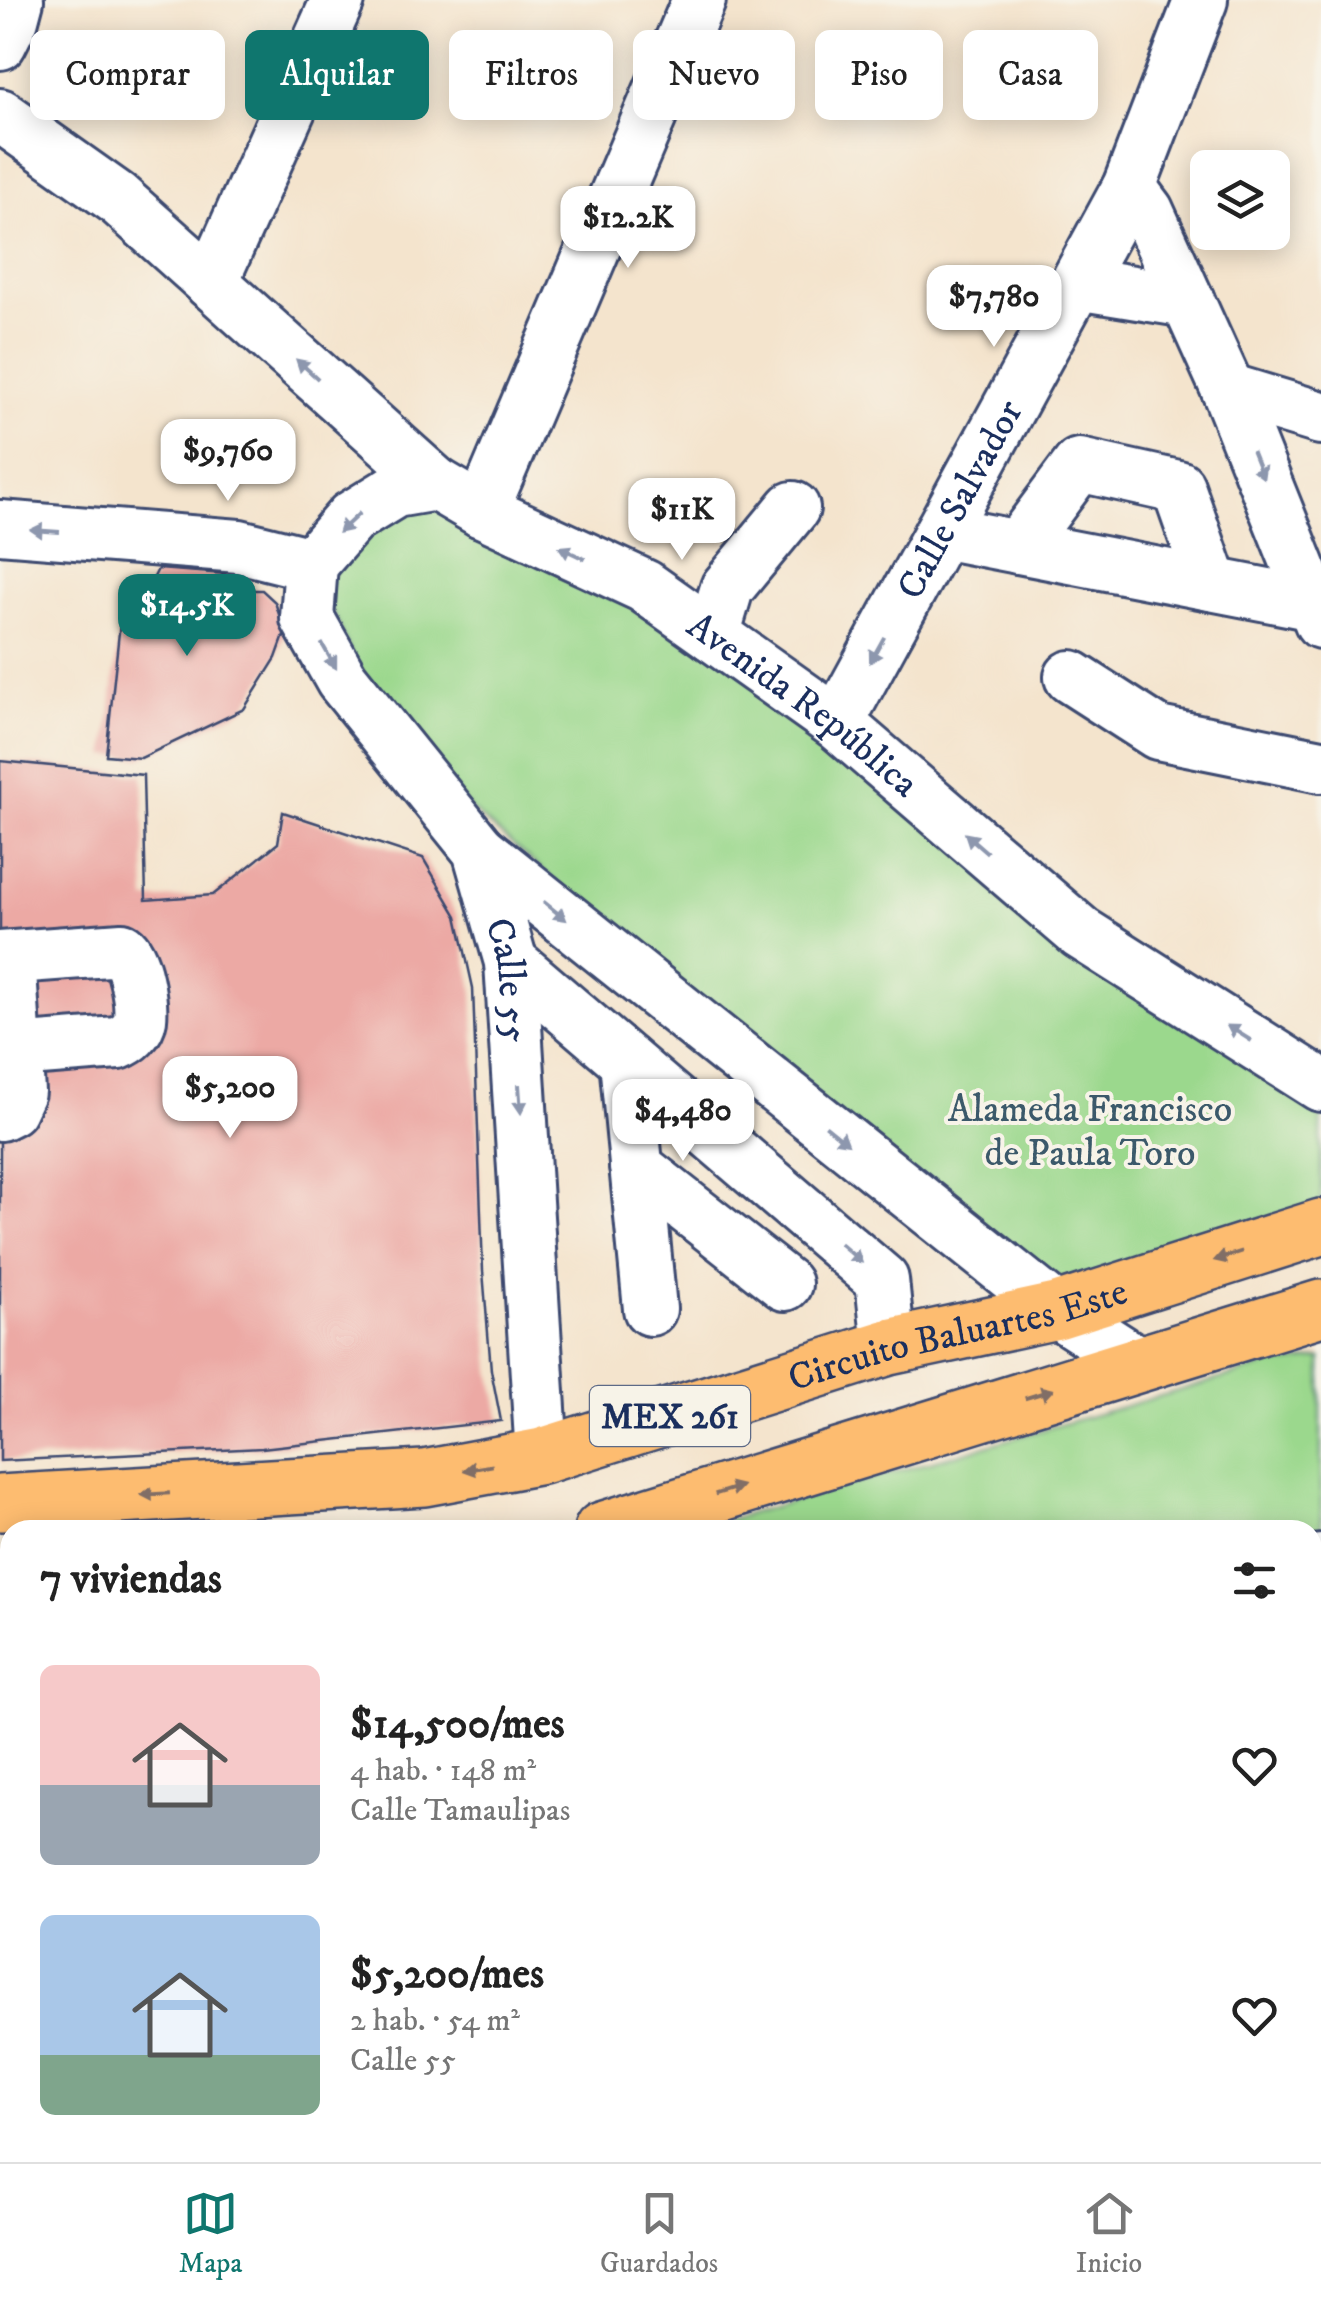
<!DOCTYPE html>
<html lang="es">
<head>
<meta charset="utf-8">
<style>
  :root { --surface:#fff; --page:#f6f6f6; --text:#222; --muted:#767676; --line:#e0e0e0; --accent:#0f766e }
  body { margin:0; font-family:"IM FELL DW Pica",serif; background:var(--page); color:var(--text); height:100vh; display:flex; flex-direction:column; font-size:38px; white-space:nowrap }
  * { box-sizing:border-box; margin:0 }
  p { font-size:32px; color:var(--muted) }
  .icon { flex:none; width:55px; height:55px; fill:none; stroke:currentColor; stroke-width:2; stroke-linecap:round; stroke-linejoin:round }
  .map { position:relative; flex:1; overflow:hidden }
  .sheet { position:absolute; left:0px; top:1520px; width:1322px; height:642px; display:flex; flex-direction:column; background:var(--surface); border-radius:30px 30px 0 0; box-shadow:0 5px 25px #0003 }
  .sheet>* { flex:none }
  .hud { position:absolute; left:30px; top:30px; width:1262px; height:90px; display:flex; gap:20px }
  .controls { position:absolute; left:1190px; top:150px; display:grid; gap:20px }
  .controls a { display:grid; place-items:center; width:100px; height:100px; border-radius:15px; background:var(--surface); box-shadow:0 5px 25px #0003; font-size:50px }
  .price { position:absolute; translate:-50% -85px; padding:0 22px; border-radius:20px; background:#fff; color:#222; font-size:32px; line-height:65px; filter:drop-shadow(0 2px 5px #0008) }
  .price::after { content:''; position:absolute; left:50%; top:60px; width:30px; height:22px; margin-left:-15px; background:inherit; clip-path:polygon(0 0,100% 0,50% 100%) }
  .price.current { background:var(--accent); color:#fff }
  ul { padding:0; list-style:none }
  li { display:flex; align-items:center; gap:30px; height:250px; padding:0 40px }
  li span { display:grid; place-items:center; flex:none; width:280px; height:200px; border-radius:15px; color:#555 }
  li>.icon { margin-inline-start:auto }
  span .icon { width:120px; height:120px; fill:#fffc; stroke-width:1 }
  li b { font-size:42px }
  h2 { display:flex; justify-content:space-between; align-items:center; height:120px; padding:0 40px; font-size:42px }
  .pill { padding:0 35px; border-radius:15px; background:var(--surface); box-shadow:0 5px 25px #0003; font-size:35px; line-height:90px }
  .pill.current { background:var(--accent); color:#fff }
  .tabs { display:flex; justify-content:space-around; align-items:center; height:140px; border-top:2px solid var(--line); background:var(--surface); font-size:28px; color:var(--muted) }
  .tabs a { display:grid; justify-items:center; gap:5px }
  .tabs .current { color:var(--accent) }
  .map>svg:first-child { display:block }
  .green { fill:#9bd88d; stroke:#5b8476; stroke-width:2.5 }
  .building { fill:#eca9a4 }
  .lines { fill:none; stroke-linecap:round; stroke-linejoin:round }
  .minor-casing { stroke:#3c4a6f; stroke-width:58 }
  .major-casing { stroke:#3c4a6f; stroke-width:60 }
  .minor { stroke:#fff; stroke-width:52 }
  .major { stroke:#fdbc70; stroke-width:55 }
  .oneway { fill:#8d97ae }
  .oneway2 { fill:#816e66 }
  .labels { text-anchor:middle; stroke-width:8; stroke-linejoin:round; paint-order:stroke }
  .shield { fill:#f7f3e8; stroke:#5d6a87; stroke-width:2.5 }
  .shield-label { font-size:35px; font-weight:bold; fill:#1b2f5e }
  .street-label { font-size:38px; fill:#1b2f5e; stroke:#f7f3e8 }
  .park-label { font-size:38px; fill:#3b596a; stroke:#f7f3e8 }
</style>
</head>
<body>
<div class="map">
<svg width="1321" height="2162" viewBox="0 0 1321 2162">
  <rect width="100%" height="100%" fill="#f7f3e8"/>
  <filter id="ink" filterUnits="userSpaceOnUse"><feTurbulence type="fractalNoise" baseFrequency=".01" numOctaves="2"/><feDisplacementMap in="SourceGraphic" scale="20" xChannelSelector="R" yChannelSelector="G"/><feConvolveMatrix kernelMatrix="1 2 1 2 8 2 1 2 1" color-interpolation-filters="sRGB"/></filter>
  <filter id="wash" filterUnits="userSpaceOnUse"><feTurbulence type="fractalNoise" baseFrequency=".0048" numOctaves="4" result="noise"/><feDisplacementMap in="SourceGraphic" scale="40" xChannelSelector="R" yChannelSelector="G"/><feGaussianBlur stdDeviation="2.25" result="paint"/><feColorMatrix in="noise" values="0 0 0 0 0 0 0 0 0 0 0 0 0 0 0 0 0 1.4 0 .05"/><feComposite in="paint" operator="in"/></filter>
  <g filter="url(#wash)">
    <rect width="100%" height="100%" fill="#f4e4cd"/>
    <path class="green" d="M 404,490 L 628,579 L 1321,1085 L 1321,1227 L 1057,1311 L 390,740 L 311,564 Z
      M 1321,1358 L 1321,1533 L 1313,1534 L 1312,1530 L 692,1530 L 1269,1365 Z"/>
    <g id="blocks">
      <path class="building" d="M 158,569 L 225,574 L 226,590 L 262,590 L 275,602 L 285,633 L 276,658 L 244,709 L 141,758 L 106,755 L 123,594 L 147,591 Z
        M 0,761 L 143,775 L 146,900 L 213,895 L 278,843 L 283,812 L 423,858 L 457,916 L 473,988 L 483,1271 L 491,1370 L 501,1421 L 262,1448 L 0,1461 Z"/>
    </g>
  </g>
  <g filter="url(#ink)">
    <use href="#blocks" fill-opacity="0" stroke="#3c4a6f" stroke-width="2.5"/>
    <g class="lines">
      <defs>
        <g id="minor">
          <path d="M 0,43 L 12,19 L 17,0"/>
          <path id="s1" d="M 0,115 L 117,198 L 436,484 L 482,511 L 644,586 L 837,723 L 1081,933 L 1321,1085"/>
          <path d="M 1129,187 L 1147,211 L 1228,390 L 1321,622"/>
          <path d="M 211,283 L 338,0"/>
          <path d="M 1077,283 L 1188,301"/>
          <path d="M 1228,390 L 1321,418"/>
          <path d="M 482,511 L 699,0"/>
          <path d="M 0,527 L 239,546 L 311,564 L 351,518 L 395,491 L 436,484"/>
          <path d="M 941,532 L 1314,604"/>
          <path d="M 1018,547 L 1079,465 L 1178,487 L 1212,584"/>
          <path id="s2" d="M 311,564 L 307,618 L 342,680 L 479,850 L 511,962 L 542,1456"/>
          <path d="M 713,635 L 727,588 L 793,508"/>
          <path d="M 1071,677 L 1158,733 L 1321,766"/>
          <path id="s3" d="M 837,723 L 1129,187 L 1201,0"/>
          <path d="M 479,850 L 1057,1311 L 1138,1363"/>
          <path d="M 0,958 L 122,949 C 135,958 142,1003 140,1019 C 138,1031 128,1039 118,1043 L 14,1051"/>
          <path d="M 511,962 L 882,1280 L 889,1347"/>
          <path d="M 626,1061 L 650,1309"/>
          <path d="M 0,1114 L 10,1109 L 18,1092 L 9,958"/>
          <path d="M 636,1167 L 785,1284"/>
          <path d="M 1312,1562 L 1321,1561"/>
          <path d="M 0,2068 L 10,2068"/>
          <path d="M 1312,2089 L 1321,2089"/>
          <path d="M 74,2162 L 74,2152"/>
          <path d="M 656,2162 L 656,2152"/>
          <path d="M 1149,2162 L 1150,2152"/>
        </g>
        <g id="major">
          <path id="s4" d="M 0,1503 L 424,1478 L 542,1456 L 889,1347 L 1057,1311 L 1321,1227"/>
          <path d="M 602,1530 L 1321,1308"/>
          <path d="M 0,1603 L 10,1603"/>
        </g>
      </defs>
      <use href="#minor" class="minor-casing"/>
      <use href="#major" class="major-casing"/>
      <use href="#minor" class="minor"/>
      <use href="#major" class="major"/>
    </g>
    <defs><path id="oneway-solid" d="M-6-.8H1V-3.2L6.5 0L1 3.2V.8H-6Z" transform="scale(2.5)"/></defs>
    <g class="oneway">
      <use href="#oneway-solid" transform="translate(307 369) rotate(-138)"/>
      <use href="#oneway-solid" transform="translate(1258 465) rotate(68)"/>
      <use href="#oneway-solid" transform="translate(349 523) rotate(137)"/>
      <use href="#oneway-solid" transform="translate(45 531) rotate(-176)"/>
      <use href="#oneway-solid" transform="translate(572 553) rotate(-155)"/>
      <use href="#oneway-solid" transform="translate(877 650) rotate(119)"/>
      <use href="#oneway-solid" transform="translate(329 656) rotate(60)"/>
      <use href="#oneway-solid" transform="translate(976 843) rotate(-139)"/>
      <use href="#oneway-solid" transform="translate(555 911) rotate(39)"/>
      <use href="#oneway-solid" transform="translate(1239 1033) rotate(-148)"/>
      <use href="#oneway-solid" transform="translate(520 1099) rotate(86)"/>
      <use href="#oneway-solid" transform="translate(837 1135) rotate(39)"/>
      <use href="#oneway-solid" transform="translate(851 1253) rotate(41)"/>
    </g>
    <g class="oneway2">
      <use href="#oneway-solid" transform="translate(1228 1256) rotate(162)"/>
      <use href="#oneway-solid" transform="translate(1039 1394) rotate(-17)"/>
      <use href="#oneway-solid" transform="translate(478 1468) rotate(170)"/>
      <use href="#oneway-solid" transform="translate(729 1490) rotate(-17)"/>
      <use href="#oneway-solid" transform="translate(155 1494) rotate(177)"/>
    </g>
  </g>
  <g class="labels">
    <rect class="shield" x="590" y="1386" width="160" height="60" rx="8"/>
    <g class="shield-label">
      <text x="670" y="1428">MEX 261</text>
    </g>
    <g class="street-label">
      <text dy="13" stroke="none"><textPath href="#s3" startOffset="255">Calle Salvador</textPath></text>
      <text dy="13" stroke="none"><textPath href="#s1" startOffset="1002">Avenida República</textPath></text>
      <text dy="13" stroke="none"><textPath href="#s2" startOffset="478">Calle 55</textPath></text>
      <text dy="13" stroke="none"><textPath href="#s4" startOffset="978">Circuito Baluartes Este</textPath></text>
    </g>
    <g class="park-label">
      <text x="1090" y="1121">Alameda Francisco<tspan x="1090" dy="44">de Paula Toro</tspan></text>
    </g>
  </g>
</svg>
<div class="controls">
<a><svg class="icon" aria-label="layers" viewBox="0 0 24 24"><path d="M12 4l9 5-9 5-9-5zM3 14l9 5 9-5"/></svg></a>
</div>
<b class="price" style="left:628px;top:271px">$12.2K</b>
<b class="price" style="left:994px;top:350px">$7,780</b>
<b class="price" style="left:228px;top:504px">$9,760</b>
<b class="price" style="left:682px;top:563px">$11K</b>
<b class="price current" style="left:187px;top:659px">$14.5K</b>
<b class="price" style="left:230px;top:1141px">$5,200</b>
<b class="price" style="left:683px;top:1164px">$4,480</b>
<div class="hud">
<a class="pill">Comprar</a>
<a class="pill current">Alquilar</a>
<a class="pill">Filtros</a>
<a class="pill">Nuevo</a>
<a class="pill">Piso</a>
<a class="pill">Casa</a>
</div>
<section class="sheet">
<h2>7 viviendas<svg class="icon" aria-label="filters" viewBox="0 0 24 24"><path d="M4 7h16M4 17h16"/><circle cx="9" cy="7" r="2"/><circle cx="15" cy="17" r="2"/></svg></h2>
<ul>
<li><span style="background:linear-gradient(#f6c9c9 60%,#9aa5b1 0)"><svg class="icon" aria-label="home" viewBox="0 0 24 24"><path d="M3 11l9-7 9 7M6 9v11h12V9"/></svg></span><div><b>$14,500/mes</b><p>4 hab. · 148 m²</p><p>Calle Tamaulipas</p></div><svg class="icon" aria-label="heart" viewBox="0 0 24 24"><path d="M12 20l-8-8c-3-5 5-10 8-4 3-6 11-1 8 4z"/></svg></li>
<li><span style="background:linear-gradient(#a9c7e8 70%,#7fa58c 0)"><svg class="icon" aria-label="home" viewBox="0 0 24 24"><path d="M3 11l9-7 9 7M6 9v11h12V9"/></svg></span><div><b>$5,200/mes</b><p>2 hab. · 54 m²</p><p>Calle 55</p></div><svg class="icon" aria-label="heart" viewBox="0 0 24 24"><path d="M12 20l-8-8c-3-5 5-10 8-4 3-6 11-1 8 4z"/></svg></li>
</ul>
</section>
</div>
<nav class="tabs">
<a class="current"><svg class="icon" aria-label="map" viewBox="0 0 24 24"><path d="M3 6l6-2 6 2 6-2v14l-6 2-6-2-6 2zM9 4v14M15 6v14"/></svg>Mapa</a>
<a><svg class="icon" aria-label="saved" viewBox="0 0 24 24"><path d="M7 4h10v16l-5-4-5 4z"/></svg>Guardados</a>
<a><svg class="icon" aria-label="home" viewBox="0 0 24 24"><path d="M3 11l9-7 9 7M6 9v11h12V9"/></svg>Inicio</a>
</nav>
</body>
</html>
